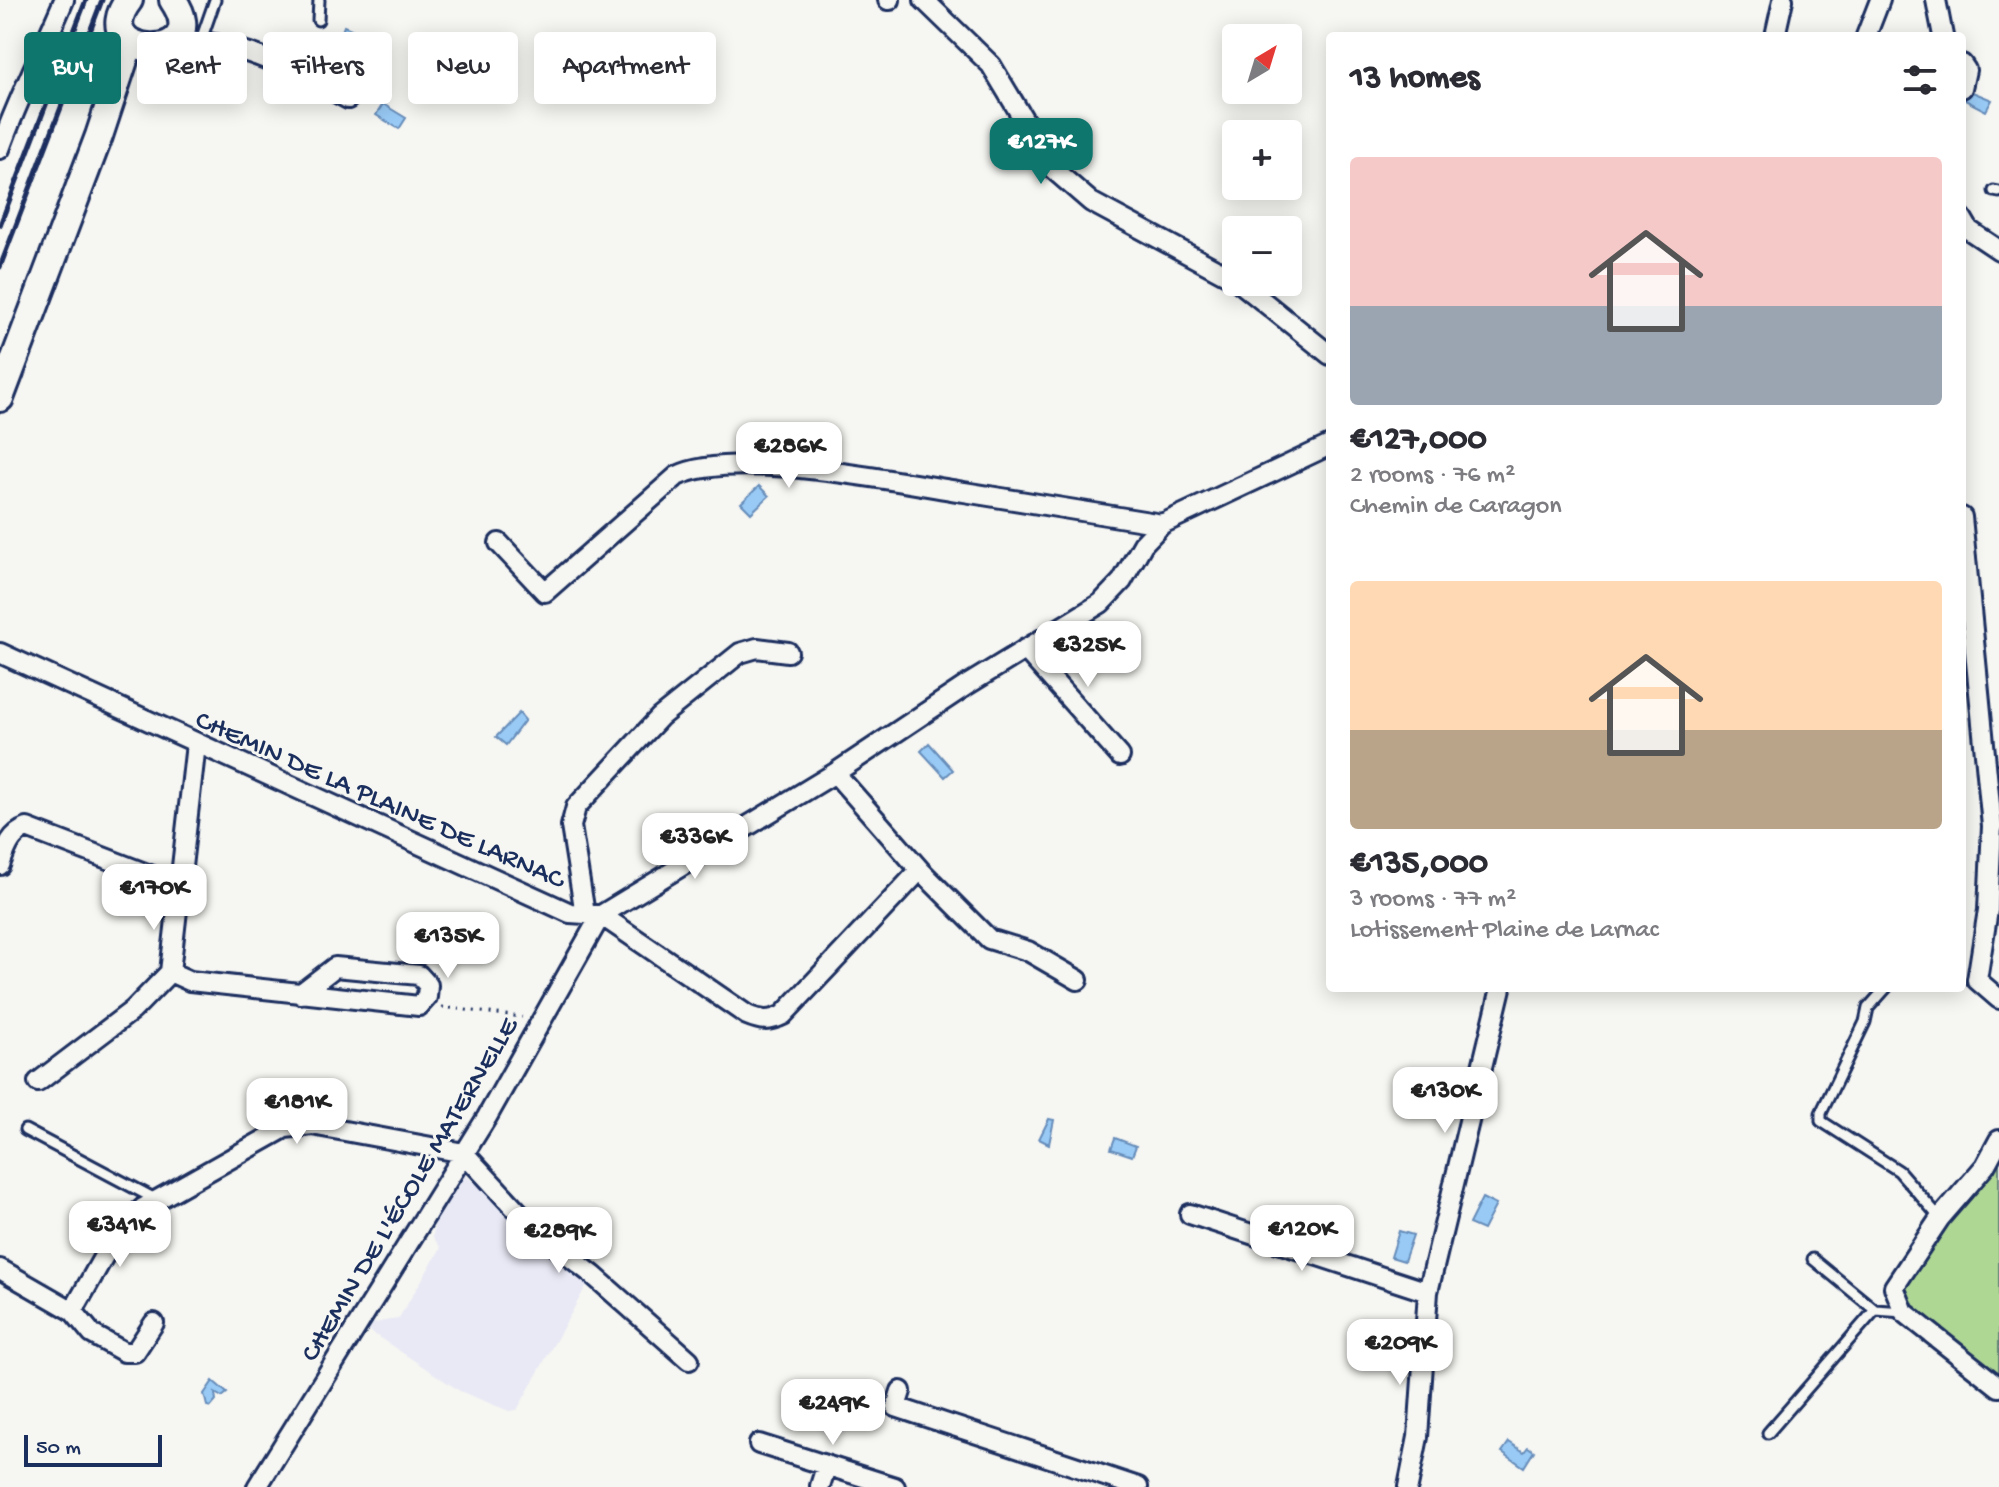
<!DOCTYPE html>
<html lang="en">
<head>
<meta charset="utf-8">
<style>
  :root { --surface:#fff; --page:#f2f2f3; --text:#2b2b33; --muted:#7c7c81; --accent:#0f766e }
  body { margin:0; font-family:"Gochi Hand",sans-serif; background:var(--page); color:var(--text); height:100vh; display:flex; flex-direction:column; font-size:30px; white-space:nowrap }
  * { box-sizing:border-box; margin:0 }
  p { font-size:26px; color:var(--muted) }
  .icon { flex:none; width:44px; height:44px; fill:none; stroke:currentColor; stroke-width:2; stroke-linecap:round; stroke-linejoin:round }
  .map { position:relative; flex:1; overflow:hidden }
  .drawer { position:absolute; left:1326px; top:32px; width:640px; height:960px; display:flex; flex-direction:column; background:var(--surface); border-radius:8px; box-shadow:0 4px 20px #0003 }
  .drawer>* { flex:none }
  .hud { position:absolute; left:24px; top:32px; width:760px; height:72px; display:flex; gap:16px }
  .needle { width:52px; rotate:38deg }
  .tools { position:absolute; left:1222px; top:24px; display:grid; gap:16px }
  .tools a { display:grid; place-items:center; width:80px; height:80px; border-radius:8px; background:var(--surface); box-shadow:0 4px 20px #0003; font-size:40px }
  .scale { position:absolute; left:24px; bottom:20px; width:138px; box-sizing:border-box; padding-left:8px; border:4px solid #1b2f5e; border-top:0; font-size:22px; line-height:28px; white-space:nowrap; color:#1b2f5e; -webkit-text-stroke:6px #f6f6f2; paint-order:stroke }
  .price { position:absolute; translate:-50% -68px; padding:0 18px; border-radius:16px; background:#fff; color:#222; font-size:26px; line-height:52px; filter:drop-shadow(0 2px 4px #0008) }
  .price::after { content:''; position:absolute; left:50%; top:48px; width:24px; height:18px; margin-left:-12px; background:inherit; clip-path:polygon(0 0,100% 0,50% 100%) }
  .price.active { background:var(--accent); color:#fff }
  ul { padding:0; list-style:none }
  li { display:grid; align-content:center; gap:16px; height:424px; padding:0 24px }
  li span { display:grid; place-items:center; height:248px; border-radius:8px; color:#555 }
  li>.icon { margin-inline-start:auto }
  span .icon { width:144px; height:144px; fill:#fffc; stroke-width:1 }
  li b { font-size:34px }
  h2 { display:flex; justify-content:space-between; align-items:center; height:96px; padding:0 24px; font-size:34px }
  .chip { padding:0 28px; border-radius:8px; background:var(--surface); box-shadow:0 4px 20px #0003; font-size:28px; line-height:72px }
  .chip.active { background:var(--accent); color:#fff }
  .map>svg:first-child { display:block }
  .built { fill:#e8e9f5 }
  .green { fill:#afd794; stroke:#658379; stroke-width:2 }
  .water { fill:#98caf5; stroke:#668cb9; stroke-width:2 }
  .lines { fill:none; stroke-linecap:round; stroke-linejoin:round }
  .lane-casing { stroke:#1b2f5e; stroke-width:15 }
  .street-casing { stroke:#1b2f5e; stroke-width:24 }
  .secondary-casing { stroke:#1b2f5e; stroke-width:32 }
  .path { stroke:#1b2f5e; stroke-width:3; stroke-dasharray:2 6; stroke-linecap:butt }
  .lane { stroke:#f6f6f2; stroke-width:9 }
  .street { stroke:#f6f6f2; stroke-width:18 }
  .secondary { stroke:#f6f6f2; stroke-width:26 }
  .rail { stroke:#1b2f5e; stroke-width:5 }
  .labels { text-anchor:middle; stroke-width:6; stroke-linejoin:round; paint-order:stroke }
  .street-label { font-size:28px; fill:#1b2f5e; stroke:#f6f6f2 }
</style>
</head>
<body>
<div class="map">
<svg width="1999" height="1487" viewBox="0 0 1999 1487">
  <rect width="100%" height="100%" fill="#f6f6f2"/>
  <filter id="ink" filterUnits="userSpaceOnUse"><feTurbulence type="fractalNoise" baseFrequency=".0125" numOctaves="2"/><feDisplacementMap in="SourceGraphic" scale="16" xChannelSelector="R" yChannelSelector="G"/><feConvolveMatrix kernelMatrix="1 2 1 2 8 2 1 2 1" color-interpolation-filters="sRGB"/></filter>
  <g filter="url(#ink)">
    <path class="built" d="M 464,1174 L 589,1281 L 517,1410 L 509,1411 L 460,1391 L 368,1330 L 371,1324 L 399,1318 L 441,1248 L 433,1237 L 435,1218 Z"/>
    <path class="green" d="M 1999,1148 L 1999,1382 L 1914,1315 L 1905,1287 Z"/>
    <path class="water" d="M 344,26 L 356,31 L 346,60 L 333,55 Z
      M 1970,91 L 1992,100 L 1986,111 L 1965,100 Z
      M 383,104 L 406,118 L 399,129 L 376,115 Z
      M 759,486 L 769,496 L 751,513 L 741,503 Z
      M 1079,645 L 1088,655 L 1070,671 L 1061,661 Z
      M 519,713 L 525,720 L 506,745 L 496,737 Z
      M 929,743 L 953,770 L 945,777 L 921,751 Z
      M 1049,1119 L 1054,1120 L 1049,1144 L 1039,1139 Z
      M 1115,1138 L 1136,1146 L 1132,1156 L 1111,1149 Z
      M 1482,1198 L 1496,1205 L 1483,1230 L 1469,1224 Z
      M 1399,1231 L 1413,1235 L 1404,1261 L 1391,1257 Z
      M 213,1381 L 227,1393 L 222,1397 L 215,1393 L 216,1401 L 211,1407 L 207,1406 L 204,1394 Z
      M 1509,1442 L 1524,1452 L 1528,1447 L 1534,1451 L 1524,1467 L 1502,1452 Z"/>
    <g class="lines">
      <defs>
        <path id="lane" d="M 318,20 L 319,0
          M 201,40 L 215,0
          M 1994,191 L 1999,192
          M 1886,988 L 1868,1008 L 1865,1022 L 1821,1113 L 1821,1121 L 1899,1171 L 1940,1218
          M 25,1130 L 157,1200
          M 1813,1259 L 1875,1310
          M 1768,1433 L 1875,1310 L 1904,1312"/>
        <path id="street" d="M 888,0 L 890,0
          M 924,0 L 991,65 L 1054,170 L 1091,202 L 1236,280
          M 1936,0 L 1943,36
          M 1775,36 L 1783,0
          M 1866,36 L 1880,0
          M 173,41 C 234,38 295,70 348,99
          M 1962,64 L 1966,70 L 1962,88
          M 0,149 C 18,98 43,50 64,0
          M 1962,218 L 1969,230 L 1999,250
          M 1239,282 L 1330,355
          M 1962,517 L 1992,826 L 1988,910 L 1977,980 L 1999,999
          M 499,543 L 545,592 L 677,476 C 733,448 898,482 964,492 C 1030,503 1096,513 1162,524
          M 1025,649 L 1120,756
          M 0,653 L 570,913 L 601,915 L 835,773 L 967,685 L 1101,603 L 1122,581 L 1143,544 L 1162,524 L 1330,445
          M 835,773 L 920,870 L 989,939 L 1028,951 L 1078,980
          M 0,865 C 6,849 10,834 27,828 L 181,887
          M 585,914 L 571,826 L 576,807 L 660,717 L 740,653 L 757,648 L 788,652
          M 170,972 L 190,981 L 419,1006 L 427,997 L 428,985 L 419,975 L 335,967 L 300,994
          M 38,1082 L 133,1010 L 170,972 L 196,744
          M 1999,1140 L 1985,1166 L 1940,1218 L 1894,1287 L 1904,1312 L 1999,1387
          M 464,1153 L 535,1230 L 593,1275 L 689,1360
          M 1190,1214 L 1428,1292
          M 0,1269 L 73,1311 L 92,1334 L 124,1352 L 135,1352 L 154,1323
          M 73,1311 L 118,1231 L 143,1208 L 285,1128 L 312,1125 L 464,1153
          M 901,1391 L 896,1407 L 1138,1487
          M 759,1444 L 895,1487
          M 820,1486 L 826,1467
          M 257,1487 L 487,1117 L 601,915 L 747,1015 C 761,1021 769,1022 783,1015 L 920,870
          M 1408,1487 L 1418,1437 L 1428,1292 L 1501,988"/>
        <path id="secondary" d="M 129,0 C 83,60 218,66 173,0
          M 0,398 L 99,136 L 130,42"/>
      </defs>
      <use href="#lane" class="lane-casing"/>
      <use href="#street" class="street-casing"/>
      <use href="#secondary" class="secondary-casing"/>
      <path class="path" d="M 442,1007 L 522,1017"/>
      <use href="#lane" class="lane"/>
      <use href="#street" class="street"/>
      <use href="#secondary" class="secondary"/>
      <path class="rail" d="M 0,225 L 86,0
        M 0,267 L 102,0"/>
    </g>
  </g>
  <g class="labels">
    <g class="street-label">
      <text transform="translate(381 797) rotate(24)" y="10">CHEMIN DE LA PLAINE DE LARNAC</text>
      <text transform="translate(407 1188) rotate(-59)" y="10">CHEMIN DE L'ÉCOLE MATERNELLE</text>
    </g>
  </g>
</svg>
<div class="tools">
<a><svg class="needle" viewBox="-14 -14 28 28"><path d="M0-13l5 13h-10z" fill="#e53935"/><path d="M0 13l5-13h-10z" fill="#7c7c81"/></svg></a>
<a>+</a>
<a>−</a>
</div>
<div class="scale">50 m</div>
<b class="price active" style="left:1041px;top:186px">€127K</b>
<b class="price" style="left:789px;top:490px">€286K</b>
<b class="price" style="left:1088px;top:689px">€325K</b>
<b class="price" style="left:695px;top:881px">€336K</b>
<b class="price" style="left:154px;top:932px">€170K</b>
<b class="price" style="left:448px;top:980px">€135K</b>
<b class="price" style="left:1445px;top:1135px">€130K</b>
<b class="price" style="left:297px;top:1146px">€181K</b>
<b class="price" style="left:120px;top:1269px">€341K</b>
<b class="price" style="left:1302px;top:1273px">€120K</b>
<b class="price" style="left:559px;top:1275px">€289K</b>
<b class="price" style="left:1400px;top:1387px">€209K</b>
<b class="price" style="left:833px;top:1447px">€249K</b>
<div class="hud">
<a class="chip active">Buy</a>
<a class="chip">Rent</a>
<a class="chip">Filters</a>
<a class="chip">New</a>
<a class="chip">Apartment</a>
</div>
<section class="drawer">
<h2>13 homes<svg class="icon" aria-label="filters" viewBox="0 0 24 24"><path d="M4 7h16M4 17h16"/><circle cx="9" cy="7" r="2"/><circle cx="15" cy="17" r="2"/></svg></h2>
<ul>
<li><span style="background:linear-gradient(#f6c9c9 60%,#9aa5b1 0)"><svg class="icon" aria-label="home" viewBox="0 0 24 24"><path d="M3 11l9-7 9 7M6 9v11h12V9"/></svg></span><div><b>€127,000</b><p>2 rooms · 76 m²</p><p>Chemin de Caragon</p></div></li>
<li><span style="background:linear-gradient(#ffd9b3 60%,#b9a48a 0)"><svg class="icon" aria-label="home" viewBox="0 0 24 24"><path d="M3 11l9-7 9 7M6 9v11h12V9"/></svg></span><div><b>€135,000</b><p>3 rooms · 77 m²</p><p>Lotissement Plaine de Larnac</p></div></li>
</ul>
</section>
</div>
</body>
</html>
